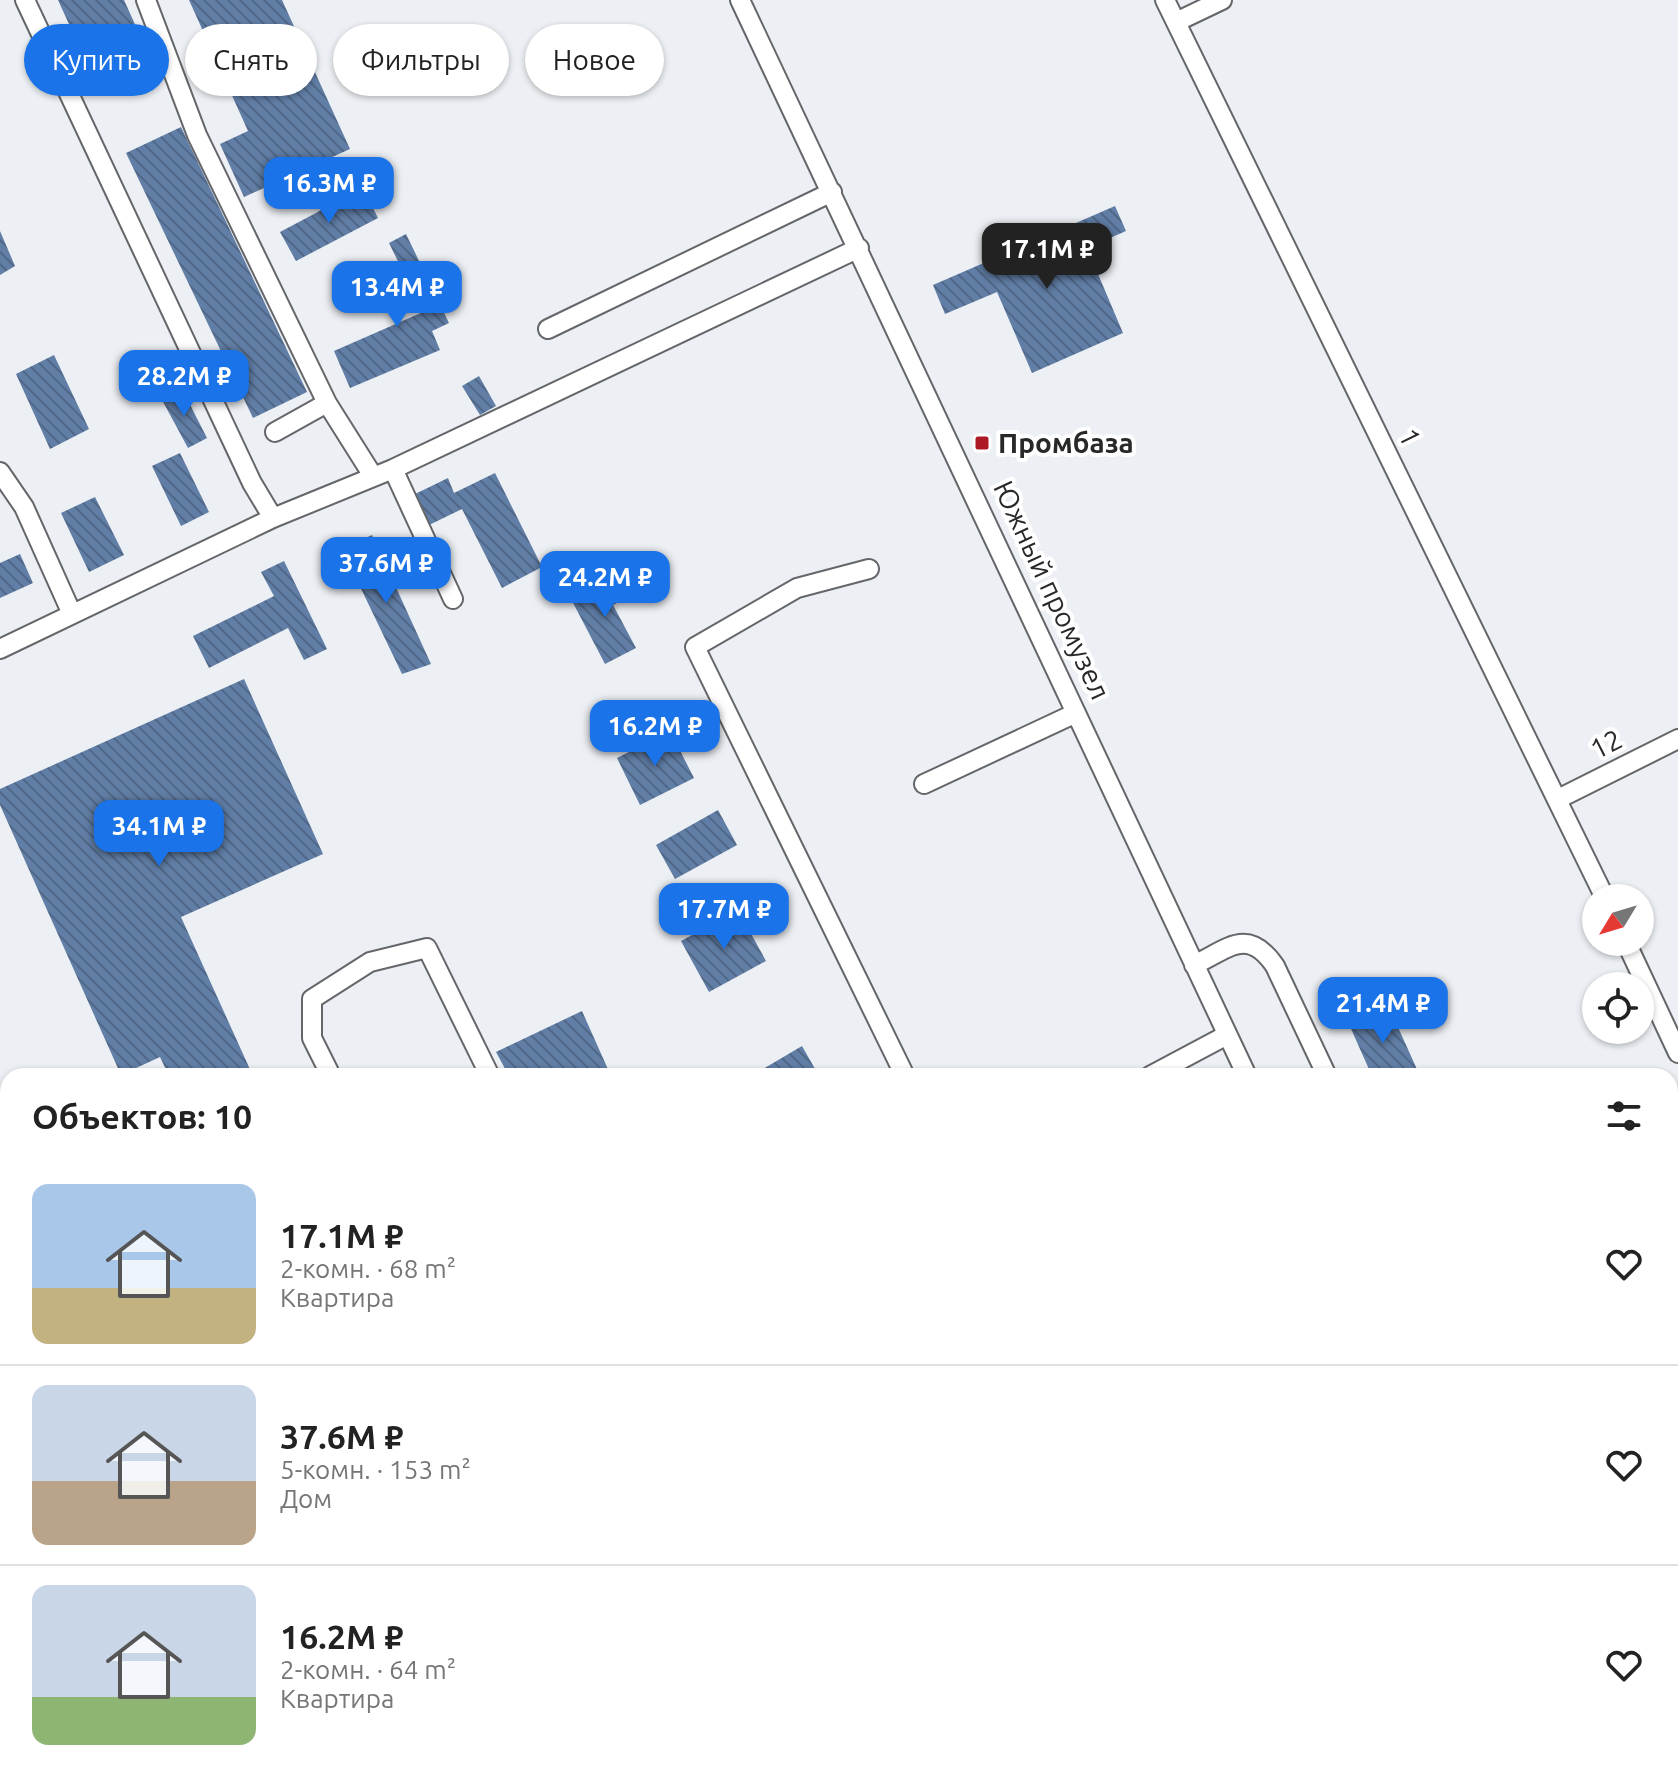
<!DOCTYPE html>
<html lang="ru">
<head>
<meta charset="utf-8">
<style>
  :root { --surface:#fff; --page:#f6f6f6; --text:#222; --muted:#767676; --line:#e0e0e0; --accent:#1a73e8 }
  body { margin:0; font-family:Ubuntu,sans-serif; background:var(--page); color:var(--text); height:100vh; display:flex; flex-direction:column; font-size:30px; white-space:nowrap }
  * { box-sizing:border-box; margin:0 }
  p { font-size:26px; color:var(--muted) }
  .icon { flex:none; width:44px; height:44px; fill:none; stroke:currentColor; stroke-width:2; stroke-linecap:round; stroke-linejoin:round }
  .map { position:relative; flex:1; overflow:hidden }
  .sheet { position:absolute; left:0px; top:1068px; width:1678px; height:712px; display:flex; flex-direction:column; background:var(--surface); border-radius:24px 24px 0 0; box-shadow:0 2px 6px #0004 }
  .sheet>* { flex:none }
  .guide { position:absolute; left:24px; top:24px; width:800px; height:72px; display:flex; gap:16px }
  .needle { width:52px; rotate:232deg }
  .controls { position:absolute; left:1582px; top:884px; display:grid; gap:16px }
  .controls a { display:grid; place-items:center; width:72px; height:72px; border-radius:50%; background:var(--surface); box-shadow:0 2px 6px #0004; font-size:40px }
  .price { position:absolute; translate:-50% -68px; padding:0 18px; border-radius:16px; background:var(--accent); color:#fff; font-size:26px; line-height:52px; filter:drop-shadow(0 2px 4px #0008) }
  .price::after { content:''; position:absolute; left:50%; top:48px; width:24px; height:18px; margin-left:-12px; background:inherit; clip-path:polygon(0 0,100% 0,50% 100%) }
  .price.selected { background:#222; color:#fff }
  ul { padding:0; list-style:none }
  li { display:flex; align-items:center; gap:24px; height:200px; padding:0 32px }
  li+li { border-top:2px solid var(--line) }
  li span { display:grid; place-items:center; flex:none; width:224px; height:160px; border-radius:16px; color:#555 }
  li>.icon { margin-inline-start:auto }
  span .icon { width:96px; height:96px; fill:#fffc; stroke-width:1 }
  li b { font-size:34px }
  h2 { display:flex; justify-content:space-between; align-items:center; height:96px; padding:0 32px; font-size:34px }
  .chip { padding:0 28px; border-radius:36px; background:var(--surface); box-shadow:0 2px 6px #0004; font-size:28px; line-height:72px }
  .chip.selected { background:var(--accent); color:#fff }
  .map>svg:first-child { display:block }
  .building { fill:url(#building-back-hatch) }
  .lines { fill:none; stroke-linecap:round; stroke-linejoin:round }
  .minor-casing { stroke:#646669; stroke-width:22 }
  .major-casing { stroke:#cbcbcc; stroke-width:26 }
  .minor { stroke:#fff; stroke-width:18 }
  .major { stroke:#fadfdc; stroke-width:22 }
  .poi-dot { fill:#ad1a26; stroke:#fff; stroke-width:3 }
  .labels { text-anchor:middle; stroke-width:8; stroke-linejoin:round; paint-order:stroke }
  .street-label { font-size:28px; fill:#272829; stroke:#fff }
  .poi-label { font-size:28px; font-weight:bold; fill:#272829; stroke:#fff; text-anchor:start }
</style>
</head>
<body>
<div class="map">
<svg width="1678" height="1780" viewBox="0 0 1678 1780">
  <defs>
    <pattern id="building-back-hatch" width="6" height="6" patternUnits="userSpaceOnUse" patternTransform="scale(2)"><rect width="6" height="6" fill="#617ea6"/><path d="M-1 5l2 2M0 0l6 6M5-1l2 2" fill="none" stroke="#506787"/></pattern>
  </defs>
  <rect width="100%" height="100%" fill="#eceff3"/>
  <path class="building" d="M 58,0 L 124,0 L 148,53 L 93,77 Z
    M 189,0 L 282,0 L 350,149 L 244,197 L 220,144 L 248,131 Z
    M 181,127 L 307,392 L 253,418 L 126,153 Z
    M 363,188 L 378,218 L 296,261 L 280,232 Z
    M 1115,206 L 1126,231 L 1087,248 L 1123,333 L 1032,373 L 997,292 L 945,314 L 933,285 Z
    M 0,231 L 15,266 L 0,275 Z
    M 406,234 L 449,323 L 432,331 L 440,350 L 350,388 L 334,351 L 423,312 L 389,243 Z
    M 54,355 L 89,429 L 50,449 L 16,374 Z
    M 479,376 L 496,406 L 480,415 L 462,386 Z
    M 182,389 L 207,438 L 188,448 L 161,398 Z
    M 180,453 L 209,512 L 181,526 L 152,466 Z
    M 495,473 L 542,567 L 502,588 L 462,509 L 427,526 L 411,496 L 448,478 L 454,493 Z
    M 95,497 L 124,555 L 89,572 L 61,513 Z
    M 372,535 L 431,664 L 402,674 L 342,549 Z
    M 20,554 L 33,583 L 0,598 L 0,563 Z
    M 284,561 L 327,649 L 304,660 L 288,628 L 209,668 L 193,636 L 274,596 L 261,572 Z
    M 617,576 L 627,597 L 613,605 L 636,648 L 605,664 L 571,599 Z
    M 244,679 L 323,854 L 181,917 L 253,1076 L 169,1076 L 160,1057 L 121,1075 L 0,805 L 0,789 Z
    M 670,731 L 694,778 L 640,805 L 617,758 Z
    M 718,810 L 737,845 L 675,879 L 656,845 Z
    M 738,910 L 766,961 L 709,992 L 681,941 Z
    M 1388,1005 L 1420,1076 L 1372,1076 L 1348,1022 Z
    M 582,1011 L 611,1076 L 509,1076 L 496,1052 Z
    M 802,1046 L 819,1076 L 767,1076 L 763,1069 Z
    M 8,1523 L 8,1567 L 0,1550 L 0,1526 Z
    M 200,1772 L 296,1772 L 300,1780 L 204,1780 Z
    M 318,1772 L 335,1772 L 339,1780 L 303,1780 Z
    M 342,1772 L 404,1772 L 389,1780 L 346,1780 Z
    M 738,1772 L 795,1772 L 799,1780 L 722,1780 Z"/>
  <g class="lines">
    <defs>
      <path id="minor" d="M 25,0 L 252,483 L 273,518
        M 146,0 L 197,135 L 327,403 L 275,432
        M 740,0 L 1247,1076
        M 1165,0 L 1605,898
        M 1176,22 L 1222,0
        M 548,329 L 832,192
        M 327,403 L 373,476
        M 393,469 L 453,599
        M 0,472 L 24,507 L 72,614
        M 869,569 L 797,588 L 695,647 L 905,1076
        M 0,649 L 273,518 L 393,469 L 859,248
        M 924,784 L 1076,713
        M 1558,799 L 1678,739
        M 1626,942 L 1678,1053
        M 1194,965 C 1229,948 1248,927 1275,966 L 1327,1076
        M 331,1076 L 312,1038 L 312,999 L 370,962 L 427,948 L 490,1076
        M 1150,1076 L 1227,1035
        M 0,1130 L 8,1137
        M 142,1772 L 148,1780
        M 509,1772 L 513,1780
        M 779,1772 L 783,1780
        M 1105,1772 L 1109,1780
        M 1659,1772 L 1663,1780
        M 708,1780 L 723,1772"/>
      <path id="major" d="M 1582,1772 L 1590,1780
        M 1325,1780 L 1343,1772"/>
    </defs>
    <use href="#minor" class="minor-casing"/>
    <use href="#major" class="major-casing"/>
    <use href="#minor" class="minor"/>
    <use href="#major" class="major"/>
  </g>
  <rect class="poi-dot" x="974" y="435" width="16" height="16" rx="4"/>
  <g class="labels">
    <g class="street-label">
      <text transform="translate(1410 437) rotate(64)" y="10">1</text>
      <text transform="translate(1052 590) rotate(65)" y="10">Южный промузел</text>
      <text transform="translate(1606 744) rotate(-27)" y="10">12</text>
    </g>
    <g class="poi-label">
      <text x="998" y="453">Промбаза</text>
    </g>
  </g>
</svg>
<div class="controls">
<a><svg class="needle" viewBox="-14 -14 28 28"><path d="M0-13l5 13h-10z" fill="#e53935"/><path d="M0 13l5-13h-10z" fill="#767676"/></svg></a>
<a><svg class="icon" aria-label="locate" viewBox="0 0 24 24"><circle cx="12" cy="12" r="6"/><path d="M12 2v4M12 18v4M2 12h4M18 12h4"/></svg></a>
</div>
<b class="price" style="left:329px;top:225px">16.3M ₽</b>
<b class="price selected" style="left:1047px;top:291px">17.1M ₽</b>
<b class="price" style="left:397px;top:329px">13.4M ₽</b>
<b class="price" style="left:184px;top:418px">28.2M ₽</b>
<b class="price" style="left:386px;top:605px">37.6M ₽</b>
<b class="price" style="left:605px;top:619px">24.2M ₽</b>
<b class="price" style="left:655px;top:768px">16.2M ₽</b>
<b class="price" style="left:159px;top:868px">34.1M ₽</b>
<b class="price" style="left:724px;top:951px">17.7M ₽</b>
<b class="price" style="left:1383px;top:1045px">21.4M ₽</b>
<div class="guide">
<a class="chip selected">Купить</a>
<a class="chip">Снять</a>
<a class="chip">Фильтры</a>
<a class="chip">Новое</a>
</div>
<section class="sheet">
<h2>Объектов: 10<svg class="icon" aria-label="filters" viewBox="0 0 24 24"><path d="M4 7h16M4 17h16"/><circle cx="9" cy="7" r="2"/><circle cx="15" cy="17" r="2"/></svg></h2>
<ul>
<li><span style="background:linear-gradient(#a9c7e8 65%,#c2b280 0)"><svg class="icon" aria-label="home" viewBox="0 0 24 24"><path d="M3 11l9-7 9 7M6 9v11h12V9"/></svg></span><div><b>17.1M ₽</b><p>2-комн. · 68 m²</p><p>Квартира</p></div><svg class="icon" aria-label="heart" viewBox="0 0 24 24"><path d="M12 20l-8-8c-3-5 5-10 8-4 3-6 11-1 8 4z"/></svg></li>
<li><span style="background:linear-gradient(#c9d6e8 60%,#b9a48a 0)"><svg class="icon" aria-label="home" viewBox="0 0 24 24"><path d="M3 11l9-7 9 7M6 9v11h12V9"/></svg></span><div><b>37.6M ₽</b><p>5-комн. · 153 m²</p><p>Дом</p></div><svg class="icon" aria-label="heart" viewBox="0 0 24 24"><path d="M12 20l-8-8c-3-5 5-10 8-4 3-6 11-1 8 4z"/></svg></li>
<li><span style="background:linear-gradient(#c9d6e8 70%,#8fb573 0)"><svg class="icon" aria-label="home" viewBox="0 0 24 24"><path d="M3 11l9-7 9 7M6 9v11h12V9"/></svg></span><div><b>16.2M ₽</b><p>2-комн. · 64 m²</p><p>Квартира</p></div><svg class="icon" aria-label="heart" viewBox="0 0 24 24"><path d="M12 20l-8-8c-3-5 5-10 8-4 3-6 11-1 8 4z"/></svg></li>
</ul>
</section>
</div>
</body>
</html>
